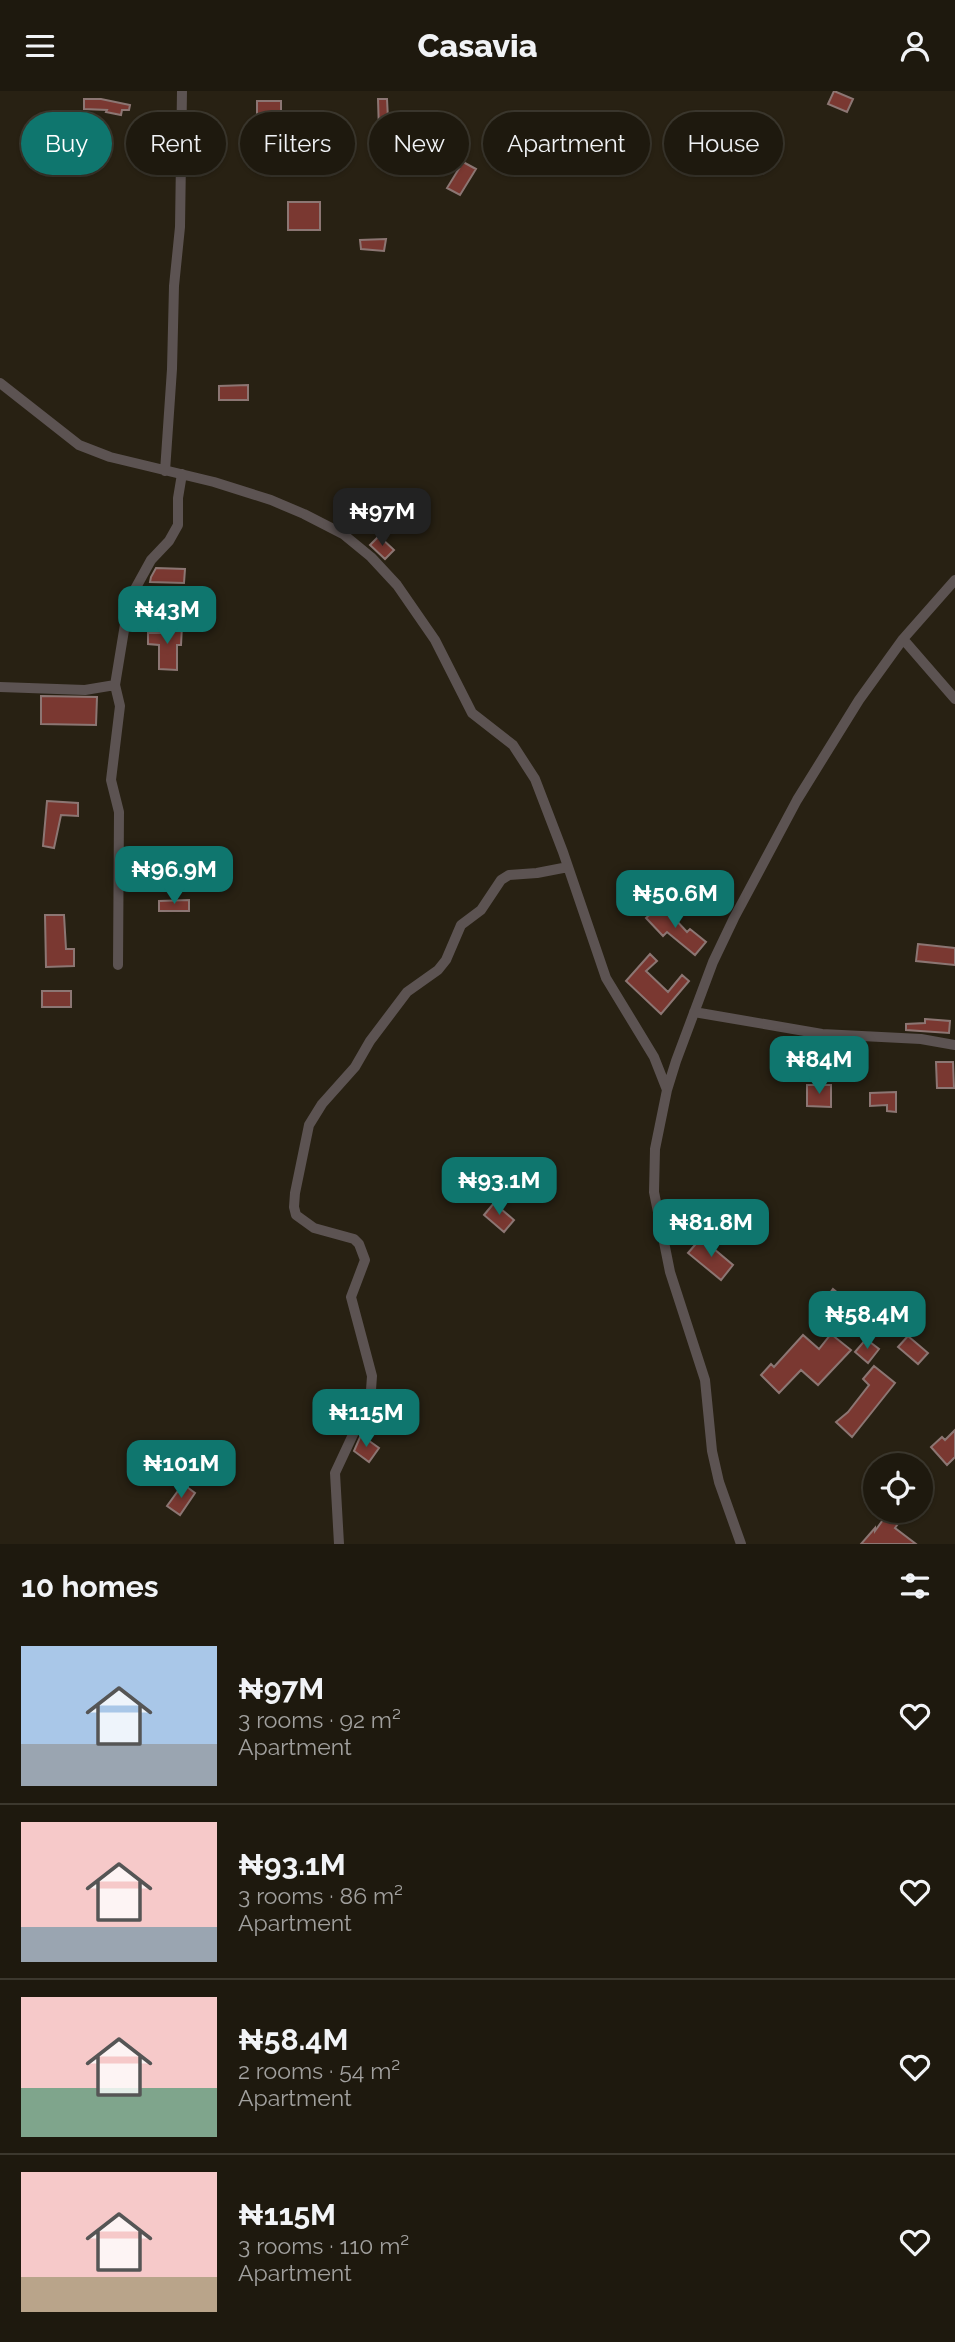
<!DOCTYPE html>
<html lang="en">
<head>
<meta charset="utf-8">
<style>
  :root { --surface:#1e190e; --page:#2b261c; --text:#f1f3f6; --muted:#a1a09e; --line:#3c382e; --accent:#0f766e }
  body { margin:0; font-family:Raleway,sans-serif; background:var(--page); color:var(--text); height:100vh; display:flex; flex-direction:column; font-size:26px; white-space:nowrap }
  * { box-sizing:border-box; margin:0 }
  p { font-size:23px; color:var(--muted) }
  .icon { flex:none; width:38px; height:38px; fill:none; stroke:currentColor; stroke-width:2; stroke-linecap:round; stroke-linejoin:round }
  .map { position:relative; height:1453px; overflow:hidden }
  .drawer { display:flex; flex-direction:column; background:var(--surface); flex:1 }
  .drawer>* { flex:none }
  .guide { position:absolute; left:21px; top:21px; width:914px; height:63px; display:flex; gap:14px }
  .fabs { position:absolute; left:863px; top:1362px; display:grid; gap:14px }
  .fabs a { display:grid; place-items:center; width:70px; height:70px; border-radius:50%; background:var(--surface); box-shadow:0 2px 5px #0004,0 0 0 2px var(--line); font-size:35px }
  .price { position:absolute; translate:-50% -60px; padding:0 16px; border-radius:14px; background:var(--accent); color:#fff; font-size:23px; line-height:46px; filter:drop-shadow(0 2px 4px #0008) }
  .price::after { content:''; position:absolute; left:50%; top:42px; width:21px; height:16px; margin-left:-10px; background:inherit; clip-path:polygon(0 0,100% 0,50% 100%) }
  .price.on { background:#222; color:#fff }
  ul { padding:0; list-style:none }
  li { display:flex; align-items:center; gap:21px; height:175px; padding:0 21px }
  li+li { border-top:2px solid var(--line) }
  li span { display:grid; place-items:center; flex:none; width:196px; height:140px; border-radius:0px; color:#555 }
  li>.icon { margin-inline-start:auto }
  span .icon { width:84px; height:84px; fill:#fffc; stroke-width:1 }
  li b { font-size:30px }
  h2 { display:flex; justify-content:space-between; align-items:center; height:84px; padding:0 21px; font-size:30px }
  .pill { padding:0 24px; border-radius:32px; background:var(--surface); box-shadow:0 2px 5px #0004,0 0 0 2px var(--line); font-size:24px; line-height:63px }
  .pill.on { background:var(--accent); color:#fff }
  header { display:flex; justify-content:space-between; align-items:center; height:91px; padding:0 21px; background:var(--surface); font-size:32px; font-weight:800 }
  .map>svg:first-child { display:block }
  .building { fill:#7a3831; stroke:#8c7673; stroke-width:2 }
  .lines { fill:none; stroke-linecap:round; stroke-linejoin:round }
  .minor { stroke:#5c5352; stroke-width:10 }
</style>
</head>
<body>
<header><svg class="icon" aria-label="menu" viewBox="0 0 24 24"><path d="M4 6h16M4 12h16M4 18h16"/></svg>Casavia<svg class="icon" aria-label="person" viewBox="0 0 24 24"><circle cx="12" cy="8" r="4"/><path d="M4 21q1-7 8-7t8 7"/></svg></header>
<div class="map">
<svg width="955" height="1453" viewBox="0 0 955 1453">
  <rect width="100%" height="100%" fill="#282113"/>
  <path class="building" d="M 834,0 L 853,8 L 847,21 L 828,13 Z
    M 84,8 L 101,8 L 130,14 L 129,19 L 122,19 L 121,24 L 106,21 L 107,19 L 84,18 Z
    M 378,8 L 387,8 L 388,28 L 408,26 L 410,49 L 394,50 L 394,40 L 379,41 Z
    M 257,10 L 281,10 L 281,32 L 257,32 Z
    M 463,71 L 476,78 L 460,104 L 447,97 Z
    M 288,111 L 320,111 L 320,139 L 288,139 Z
    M 386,148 L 384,160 L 361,158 L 360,149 Z
    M 248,294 L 248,309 L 219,309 L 219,295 Z
    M 379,445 L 394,459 L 385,468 L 370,454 Z
    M 156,477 L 185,478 L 184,492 L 150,491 L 151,486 Z
    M 161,535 L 182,535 L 181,554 L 177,554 L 177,579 L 159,578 L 159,554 L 148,553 L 148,542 L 160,542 Z
    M 41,605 L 97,606 L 96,634 L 41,633 Z
    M 47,710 L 78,712 L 78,725 L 61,724 L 54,757 L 43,755 Z
    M 189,809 L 189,820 L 159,820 L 159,810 Z
    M 661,813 L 687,841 L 690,838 L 706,851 L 695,864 L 667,841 L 663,845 L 646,827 Z
    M 45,824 L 64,824 L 66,858 L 74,858 L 74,875 L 46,876 Z
    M 918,853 L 955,857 L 955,874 L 916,870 Z
    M 650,863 L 657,870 L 646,880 L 668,901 L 682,884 L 689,890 L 661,923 L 626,890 Z
    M 42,900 L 71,900 L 71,916 L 42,916 Z
    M 925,928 L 950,930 L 949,942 L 906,939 L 906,933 L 925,932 Z
    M 936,971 L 953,971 L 954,997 L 937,997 Z
    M 807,994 L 831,994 L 831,1016 L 807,1015 Z
    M 896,1001 L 896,1021 L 887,1020 L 887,1014 L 870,1015 L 870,1002 Z
    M 494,1112 L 514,1129 L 504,1141 L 484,1124 Z
    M 701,1147 L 733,1174 L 721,1189 L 688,1162 Z
    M 833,1198 L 859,1219 L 849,1230 L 824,1210 Z
    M 831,1243 L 851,1259 L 818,1294 L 801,1279 L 779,1302 L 761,1284 L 771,1273 L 774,1276 L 803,1244 L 819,1258 Z
    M 908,1245 L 928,1262 L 918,1273 L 898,1256 Z
    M 866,1248 L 879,1258 L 868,1272 L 855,1261 Z
    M 874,1275 L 895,1292 L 852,1346 L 836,1331 L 848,1321 L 869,1294 L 863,1288 Z
    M 955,1339 L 955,1366 L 947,1374 L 931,1356 L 942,1346 L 945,1349 Z
    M 361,1344 L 379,1357 L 369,1371 L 354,1360 Z
    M 183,1393 L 195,1402 L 180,1424 L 167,1415 Z
    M 890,1419 L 908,1419 L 895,1437 L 916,1453 L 861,1453 L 875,1437 L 875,1440 Z"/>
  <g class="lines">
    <path class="minor" d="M 0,292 L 79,354 L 110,366 L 214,391 L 271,409 L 304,423 L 343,443 L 371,466 L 397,494 L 435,549 L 472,622 L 513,654 L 535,688 L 563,761 L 606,887 L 654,966 L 667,999
      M 165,380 L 172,278 L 174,195 L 180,136 L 182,0
      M 903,548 L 955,608
      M 0,596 L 85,599 L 115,594
      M 118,874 L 119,721 L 111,689 L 120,615 L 115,594 L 129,509 L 151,469 L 169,450 L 178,434 L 178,407 L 182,383
      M 694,921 L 822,943 L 921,948 L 955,954
      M 339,1453 L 335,1382 L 364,1320 L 371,1299 L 372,1285 L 351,1206 L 365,1169 L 359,1153 L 354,1148 L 314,1137 L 296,1124 L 294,1116 L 295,1102 L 309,1034 L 322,1013 L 355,976 L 370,950 L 407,901 L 438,879 L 446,869 L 461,834 L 481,819 L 501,789 L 509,784 L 537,782 L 568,776
      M 741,1453 L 719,1391 L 712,1360 L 705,1289 L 670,1181 L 654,1101 L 655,1058 L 667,999 L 676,970 L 713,871 L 734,827 L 797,709 L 859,609 L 903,548 L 955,489"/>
  </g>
</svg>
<div class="fabs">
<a><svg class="icon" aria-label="locate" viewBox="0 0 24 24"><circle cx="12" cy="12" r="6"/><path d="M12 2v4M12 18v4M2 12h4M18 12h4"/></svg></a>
</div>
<b class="price on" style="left:382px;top:457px">₦97M</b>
<b class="price" style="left:167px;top:555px">₦43M</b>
<b class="price" style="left:174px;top:815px">₦96.9M</b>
<b class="price" style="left:675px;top:839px">₦50.6M</b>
<b class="price" style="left:819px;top:1005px">₦84M</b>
<b class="price" style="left:499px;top:1126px">₦93.1M</b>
<b class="price" style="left:711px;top:1168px">₦81.8M</b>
<b class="price" style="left:867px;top:1260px">₦58.4M</b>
<b class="price" style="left:366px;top:1358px">₦115M</b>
<b class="price" style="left:181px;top:1409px">₦101M</b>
<div class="guide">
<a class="pill on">Buy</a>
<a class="pill">Rent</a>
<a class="pill">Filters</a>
<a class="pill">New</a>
<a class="pill">Apartment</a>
<a class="pill">House</a>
</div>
</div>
<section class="drawer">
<h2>10 homes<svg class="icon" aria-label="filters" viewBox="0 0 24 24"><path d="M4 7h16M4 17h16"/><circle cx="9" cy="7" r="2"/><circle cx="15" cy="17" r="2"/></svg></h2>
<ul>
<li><span style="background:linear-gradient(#a9c7e8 70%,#9aa5b1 0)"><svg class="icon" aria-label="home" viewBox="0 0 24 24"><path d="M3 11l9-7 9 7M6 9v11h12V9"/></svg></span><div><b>₦97M</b><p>3 rooms · 92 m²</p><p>Apartment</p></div><svg class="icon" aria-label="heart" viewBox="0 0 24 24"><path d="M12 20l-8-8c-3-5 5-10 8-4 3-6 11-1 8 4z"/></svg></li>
<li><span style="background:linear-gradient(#f6c9c9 75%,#9aa5b1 0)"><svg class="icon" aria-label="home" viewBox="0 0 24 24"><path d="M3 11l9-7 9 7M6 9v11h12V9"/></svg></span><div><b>₦93.1M</b><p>3 rooms · 86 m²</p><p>Apartment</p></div><svg class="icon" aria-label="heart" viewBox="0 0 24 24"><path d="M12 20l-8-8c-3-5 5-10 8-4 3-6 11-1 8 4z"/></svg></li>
<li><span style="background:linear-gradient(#f6c9c9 65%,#7fa58c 0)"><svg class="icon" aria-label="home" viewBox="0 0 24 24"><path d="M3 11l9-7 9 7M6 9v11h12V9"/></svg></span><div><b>₦58.4M</b><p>2 rooms · 54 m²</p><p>Apartment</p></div><svg class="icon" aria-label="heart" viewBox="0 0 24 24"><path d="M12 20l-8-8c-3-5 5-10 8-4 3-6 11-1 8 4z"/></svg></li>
<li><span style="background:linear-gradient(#f6c9c9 75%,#b9a48a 0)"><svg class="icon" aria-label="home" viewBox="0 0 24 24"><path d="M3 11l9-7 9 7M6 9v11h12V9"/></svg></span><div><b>₦115M</b><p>3 rooms · 110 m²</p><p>Apartment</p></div><svg class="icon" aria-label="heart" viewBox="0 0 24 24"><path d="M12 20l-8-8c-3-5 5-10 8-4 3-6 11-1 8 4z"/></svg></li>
</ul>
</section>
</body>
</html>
